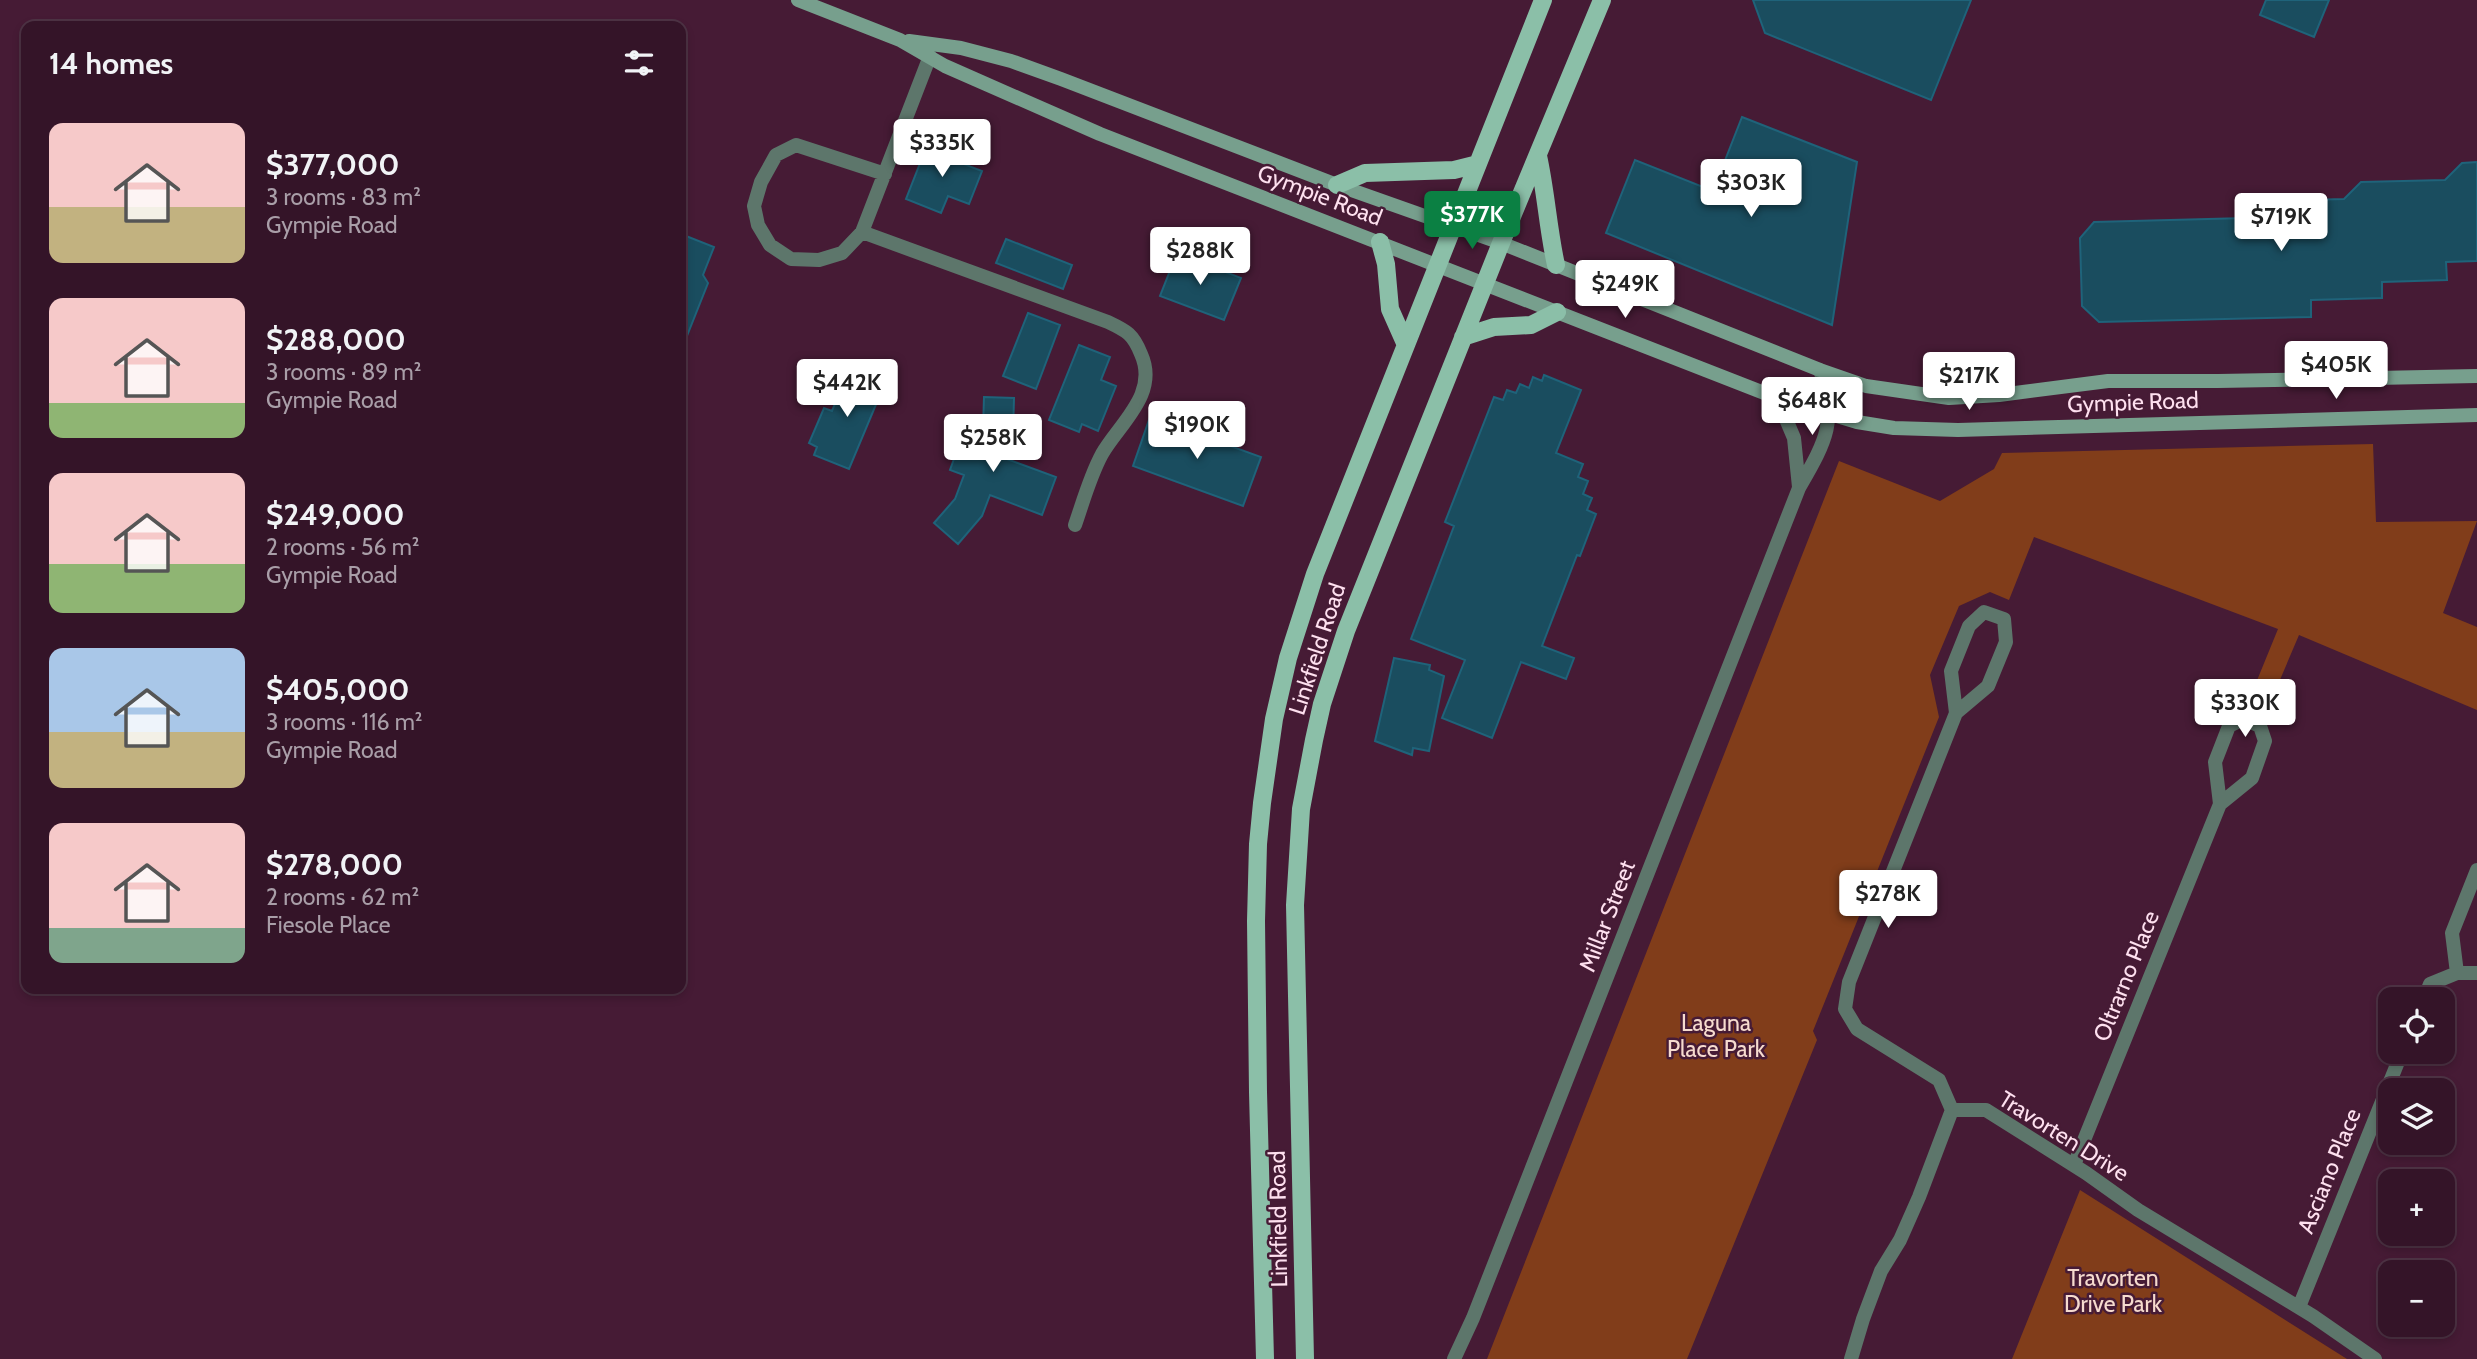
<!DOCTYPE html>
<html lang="en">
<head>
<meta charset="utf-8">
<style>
  :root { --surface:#341428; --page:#3f2134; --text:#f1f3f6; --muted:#a99ea8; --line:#4e3345; --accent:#0b8043 }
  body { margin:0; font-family:Cabin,sans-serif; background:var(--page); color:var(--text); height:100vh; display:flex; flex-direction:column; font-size:26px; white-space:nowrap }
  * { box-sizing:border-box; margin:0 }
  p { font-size:23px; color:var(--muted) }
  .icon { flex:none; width:38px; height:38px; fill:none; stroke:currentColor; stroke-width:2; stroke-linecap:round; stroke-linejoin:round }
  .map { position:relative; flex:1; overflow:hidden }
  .details { position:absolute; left:21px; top:21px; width:665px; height:973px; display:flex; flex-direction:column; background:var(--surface); border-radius:14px; box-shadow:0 4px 10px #0003,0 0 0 2px var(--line) }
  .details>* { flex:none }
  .buttons { position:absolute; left:2378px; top:987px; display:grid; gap:14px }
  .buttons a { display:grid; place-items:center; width:77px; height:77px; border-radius:14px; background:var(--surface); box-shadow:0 4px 10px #0003,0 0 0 2px var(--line); font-size:35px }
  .price { position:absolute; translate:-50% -60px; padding:0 16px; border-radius:7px; background:#fff; color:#222; font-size:23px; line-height:46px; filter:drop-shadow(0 2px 4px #0008) }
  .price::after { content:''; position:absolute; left:50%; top:42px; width:21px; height:16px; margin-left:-10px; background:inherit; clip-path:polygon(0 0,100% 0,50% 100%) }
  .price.current { background:var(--accent); color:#fff }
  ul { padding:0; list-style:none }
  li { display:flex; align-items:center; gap:21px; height:175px; padding:0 28px }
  li span { display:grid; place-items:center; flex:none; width:196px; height:140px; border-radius:14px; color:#555 }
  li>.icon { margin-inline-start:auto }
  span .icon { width:84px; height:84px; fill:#fffc; stroke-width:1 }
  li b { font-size:30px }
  h2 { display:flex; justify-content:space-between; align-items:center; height:84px; padding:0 28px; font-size:30px }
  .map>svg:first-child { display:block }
  .green { fill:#813d1a }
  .building { fill:#1a4d5f; stroke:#1f637a; stroke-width:2 }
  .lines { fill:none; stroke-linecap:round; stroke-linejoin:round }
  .minor { stroke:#5d766b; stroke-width:14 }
  .secondary { stroke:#779f8d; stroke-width:14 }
  .primary { stroke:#8bbfa8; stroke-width:18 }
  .labels { text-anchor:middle; stroke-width:5; stroke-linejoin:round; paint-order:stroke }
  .street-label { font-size:23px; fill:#fee0ef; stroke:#461b35 }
  .park-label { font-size:23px; fill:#f6dbce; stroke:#461b35 }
</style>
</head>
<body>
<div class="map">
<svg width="2477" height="1359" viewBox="0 0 2477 1359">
  <rect width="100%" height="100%" fill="#461b35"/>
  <path class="green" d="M 2373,444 L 2376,522 L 2477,521 L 2443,613 L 2477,627 L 2477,710 L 2299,635 L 2268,708 L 2249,700 L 2278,629 L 2034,537 L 2009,600 L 1990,592 L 1959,606 L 1930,675 L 1939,717 L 1813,1031 L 1817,1040 L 1687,1359 L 1487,1359 L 1839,461 L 1940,501 L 1994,469 L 2002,453 Z
    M 2080,1190 L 2347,1359 L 2012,1359 Z"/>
  <path class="building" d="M 1753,0 L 1971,0 L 1931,100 L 1765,33 Z
    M 2266,0 L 2329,0 L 2314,37 L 2260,15 Z
    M 1742,117 L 1857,162 L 1832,325 L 1606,233 L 1635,160 L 1713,191 Z
    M 928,143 L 963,157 L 961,163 L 982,171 L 969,204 L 948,196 L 941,213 L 906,199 Z
    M 2477,162 L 2477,261 L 2446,262 L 2447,280 L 2382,282 L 2382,298 L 2311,300 L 2311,317 L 2099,322 L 2082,306 L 2080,238 L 2094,222 L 2246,218 L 2263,201 L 2344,199 L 2361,182 L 2445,180 L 2462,163 Z
    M 681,234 L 714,247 L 703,275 L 708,283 L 681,351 Z
    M 1006,239 L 1072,265 L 1063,289 L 996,263 Z
    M 1177,253 L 1241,278 L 1224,320 L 1160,296 Z
    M 1028,313 L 1060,325 L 1036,389 L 1003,376 Z
    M 1079,345 L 1110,357 L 1101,380 L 1116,386 L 1098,431 L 1082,424 L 1079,432 L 1049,420 Z
    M 850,368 L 885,383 L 849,469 L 814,455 L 817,447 L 809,443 L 824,408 L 832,411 Z
    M 1544,375 L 1581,390 L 1556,453 L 1583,464 L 1578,477 L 1588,481 L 1583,494 L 1592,498 L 1587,510 L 1596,514 L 1580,556 L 1577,555 L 1542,646 L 1574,658 L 1566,679 L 1521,662 L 1492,738 L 1442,718 L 1465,660 L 1411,639 L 1454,526 L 1445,522 L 1494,397 L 1503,400 L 1507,390 L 1516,393 L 1520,384 L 1529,388 L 1533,377 L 1542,381 Z
    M 984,397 L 1014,398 L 1013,435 L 1004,458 L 1056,477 L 1042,515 L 990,495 L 982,516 L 958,544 L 934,523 L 955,499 L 964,475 L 950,470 L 958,448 L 973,454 L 983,429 Z
    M 1150,417 L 1261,457 L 1243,506 L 1133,466 Z
    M 1394,658 L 1430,665 L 1429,670 L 1444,676 L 1429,751 L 1413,748 L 1412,755 L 1375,741 Z"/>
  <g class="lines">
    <path class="minor" d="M 885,174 L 796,145 L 776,155 L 761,182 L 754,206 L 758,225 L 770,245 L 791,259 L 819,260 L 842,253 L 862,232 L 930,56
      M 862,232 L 1108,322 C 1127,331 1133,334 1141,354 C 1159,394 1120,423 1102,454 C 1090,476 1083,502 1075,525
      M 1777,398 L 1794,438 L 1799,487
      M 2457,973 L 2452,933 L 2477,870
      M 2424,999 L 2430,984 L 2457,973 L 2477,973
      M 1952,1110 L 1939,1080 L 1857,1029 L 1845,1009 L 1849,982 L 1956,713 L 1988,686 L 2006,642 L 2004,619 L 1984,612 L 1969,626 L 1951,671 L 1956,713
      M 2074,1165 L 2220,804 L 2252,778 L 2265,741 L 2260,726 L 2244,719 L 2229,726 L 2215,762 L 2220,804
      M 2299,1307 L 2402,1052
      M 1454,1359 L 1473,1318 L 1799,488 C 1824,444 1839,421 1820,370
      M 1851,1359 L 1863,1319 L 1881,1271 L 1900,1240 L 1919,1197 L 1952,1110 L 1986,1110 L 2086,1173 L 2138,1210 L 2313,1316 L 2375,1359"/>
    <path class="secondary" d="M 798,0 L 900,40 L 945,66 L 1100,134 L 1777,398 L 1857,422 L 1894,428 L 1958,430 L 2477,415
      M 909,41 L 961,48 L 1011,61 L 1061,79 L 1337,185 L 1501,243 L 1820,370 L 1866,386 L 1949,398 L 1999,395 L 2108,381 L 2218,381 L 2477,376"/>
    <path class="primary" d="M 1538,156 C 1546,192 1548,229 1556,265
      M 1337,185 L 1365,173 L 1454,170 L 1478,164
      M 1380,242 L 1386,264 L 1390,309 L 1406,345
      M 1463,337 L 1494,327 L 1531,325 L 1557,312
      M 1265,1359 L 1258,1092 L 1256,921 L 1258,844 L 1262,803 L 1274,719 L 1288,658 L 1315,574 L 1543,0
      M 1305,1359 L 1295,905 L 1301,809 L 1314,740 L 1322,704 L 1346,631 L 1501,243 L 1602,0"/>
  </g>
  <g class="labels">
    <g class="street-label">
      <text transform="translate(1320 195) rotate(21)" y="8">Gympie Road</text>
      <text transform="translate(2133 402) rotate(-2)" y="8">Gympie Road</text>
      <text transform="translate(1317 649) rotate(-72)" y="8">Linkfield Road</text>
      <text transform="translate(1607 916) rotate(-69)" y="8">Millar Street</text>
      <text transform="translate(2126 976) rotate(-68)" y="8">Oltrarno Place</text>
      <text transform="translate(2064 1136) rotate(32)" y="8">Travorten Drive</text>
      <text transform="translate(2329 1171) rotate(-68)" y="8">Asciano Place</text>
      <text transform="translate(1278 1219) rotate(-91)" y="8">Linkfield Road</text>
    </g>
    <g class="park-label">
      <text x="1716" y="1031">Laguna<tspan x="1716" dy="26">Place Park</tspan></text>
      <text x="2113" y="1286">Travorten<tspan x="2113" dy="26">Drive Park</tspan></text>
    </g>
  </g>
</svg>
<div class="buttons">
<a><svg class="icon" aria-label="locate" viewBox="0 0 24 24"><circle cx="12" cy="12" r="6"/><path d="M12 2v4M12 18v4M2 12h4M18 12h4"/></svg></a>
<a><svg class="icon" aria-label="layers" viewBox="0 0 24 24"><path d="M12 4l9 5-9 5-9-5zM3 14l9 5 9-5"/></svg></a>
<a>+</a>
<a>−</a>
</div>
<b class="price" style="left:942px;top:179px">$335K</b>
<b class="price" style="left:1751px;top:219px">$303K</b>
<b class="price current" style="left:1472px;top:251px">$377K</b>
<b class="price" style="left:2281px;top:253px">$719K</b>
<b class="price" style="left:1200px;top:287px">$288K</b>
<b class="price" style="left:1625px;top:320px">$249K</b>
<b class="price" style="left:2336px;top:401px">$405K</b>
<b class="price" style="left:1969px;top:412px">$217K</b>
<b class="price" style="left:847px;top:419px">$442K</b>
<b class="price" style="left:1812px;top:437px">$648K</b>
<b class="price" style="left:1197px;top:461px">$190K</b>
<b class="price" style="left:993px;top:474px">$258K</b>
<b class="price" style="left:2245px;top:739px">$330K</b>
<b class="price" style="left:1888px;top:930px">$278K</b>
<section class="details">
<h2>14 homes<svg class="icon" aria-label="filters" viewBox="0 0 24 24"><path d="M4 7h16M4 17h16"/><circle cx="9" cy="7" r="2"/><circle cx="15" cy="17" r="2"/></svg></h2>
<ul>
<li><span style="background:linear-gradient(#f6c9c9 60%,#c2b280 0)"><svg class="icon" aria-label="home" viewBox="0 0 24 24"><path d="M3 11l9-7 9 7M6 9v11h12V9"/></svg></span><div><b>$377,000</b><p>3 rooms · 83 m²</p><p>Gympie Road</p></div></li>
<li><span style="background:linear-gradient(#f6c9c9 75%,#8fb573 0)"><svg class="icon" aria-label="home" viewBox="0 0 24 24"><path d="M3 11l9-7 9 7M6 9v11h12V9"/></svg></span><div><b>$288,000</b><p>3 rooms · 89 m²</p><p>Gympie Road</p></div></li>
<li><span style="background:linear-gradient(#f6c9c9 65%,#8fb573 0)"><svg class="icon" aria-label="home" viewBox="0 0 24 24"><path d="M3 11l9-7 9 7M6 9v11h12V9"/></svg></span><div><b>$249,000</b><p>2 rooms · 56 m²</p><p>Gympie Road</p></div></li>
<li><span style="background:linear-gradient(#a9c7e8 60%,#c2b280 0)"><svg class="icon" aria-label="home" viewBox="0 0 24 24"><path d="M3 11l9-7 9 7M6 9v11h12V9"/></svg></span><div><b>$405,000</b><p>3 rooms · 116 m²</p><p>Gympie Road</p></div></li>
<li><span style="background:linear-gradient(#f6c9c9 75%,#7fa58c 0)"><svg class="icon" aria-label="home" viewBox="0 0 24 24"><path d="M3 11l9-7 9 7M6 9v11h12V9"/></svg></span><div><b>$278,000</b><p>2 rooms · 62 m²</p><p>Fiesole Place</p></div></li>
</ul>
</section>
</div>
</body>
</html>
